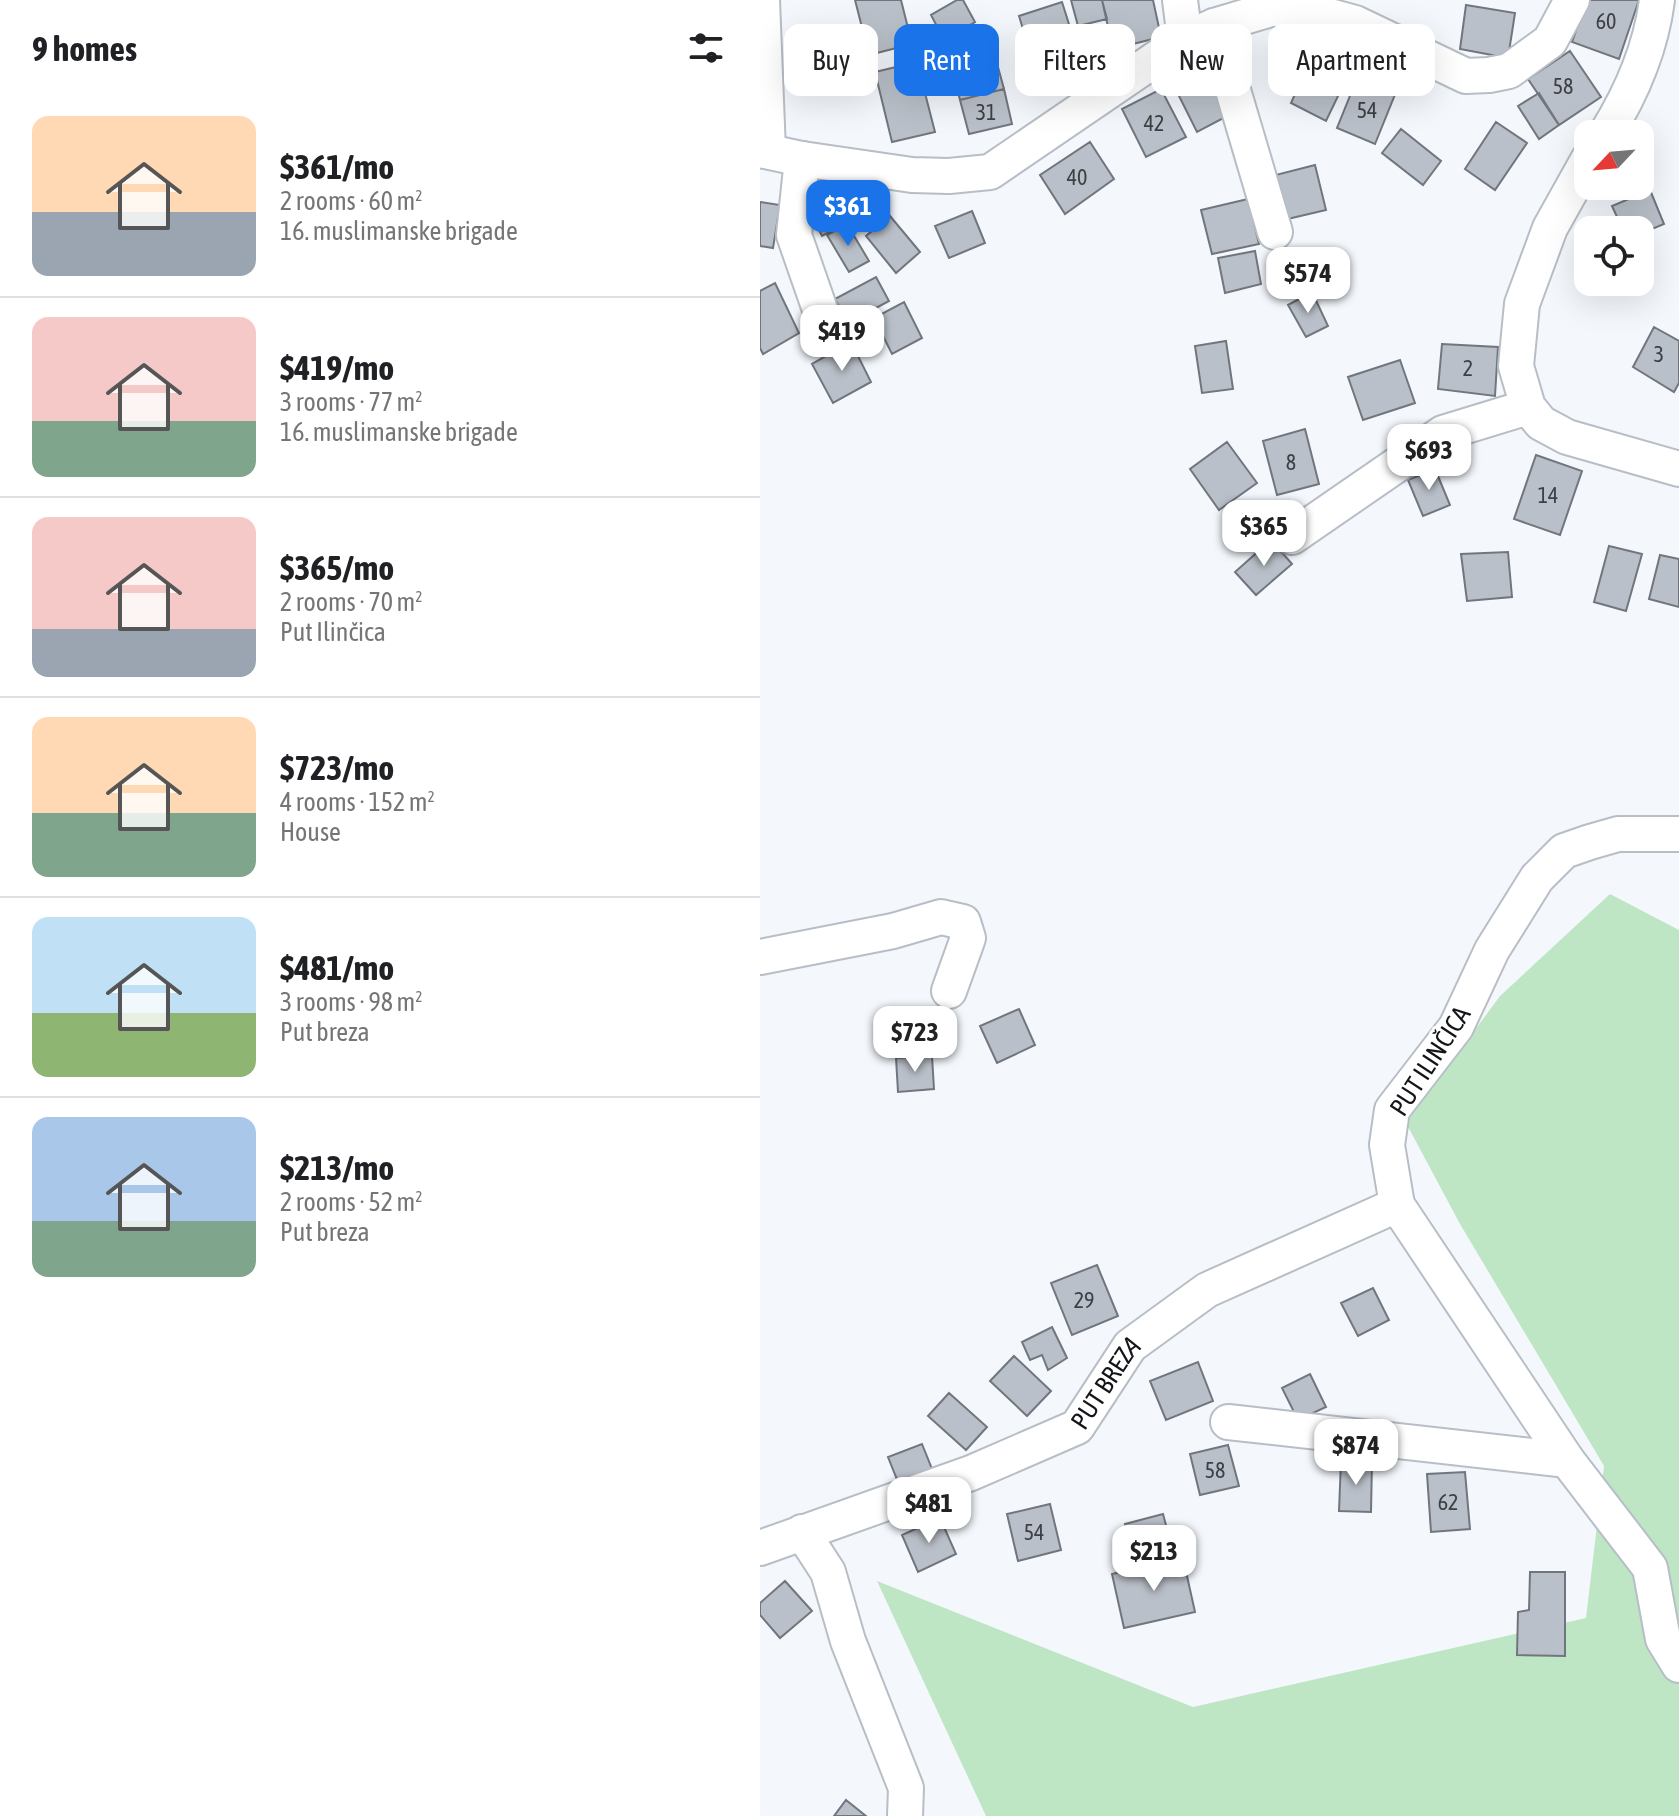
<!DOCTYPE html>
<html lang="en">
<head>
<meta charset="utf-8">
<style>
  :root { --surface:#fff; --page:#f6f6f6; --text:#202124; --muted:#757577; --line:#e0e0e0; --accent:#1a73e8 }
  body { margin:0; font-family:"Asap Condensed",sans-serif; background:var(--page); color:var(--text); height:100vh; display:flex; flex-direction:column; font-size:30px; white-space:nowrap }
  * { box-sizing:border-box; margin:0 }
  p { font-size:26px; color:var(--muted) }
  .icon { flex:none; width:44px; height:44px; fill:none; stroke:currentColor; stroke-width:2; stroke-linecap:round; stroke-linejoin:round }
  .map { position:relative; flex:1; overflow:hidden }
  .details { display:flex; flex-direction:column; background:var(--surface); width:760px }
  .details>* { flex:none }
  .guide { position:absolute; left:24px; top:24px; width:760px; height:72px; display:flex; gap:16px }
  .needle { width:52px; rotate:244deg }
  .controls { position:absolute; left:814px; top:120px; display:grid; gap:16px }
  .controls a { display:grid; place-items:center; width:80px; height:80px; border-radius:16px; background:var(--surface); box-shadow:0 8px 32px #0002; font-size:40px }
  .price { position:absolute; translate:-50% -68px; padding:0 18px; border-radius:16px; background:#fff; color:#222; font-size:26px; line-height:52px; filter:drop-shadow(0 2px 4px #0008) }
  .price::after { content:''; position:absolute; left:50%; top:48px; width:24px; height:18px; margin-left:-12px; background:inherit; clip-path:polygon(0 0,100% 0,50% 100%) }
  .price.on { background:var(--accent); color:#fff }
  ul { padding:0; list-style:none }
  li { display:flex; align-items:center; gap:24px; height:200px; padding:0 32px }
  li+li { border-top:2px solid var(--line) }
  li span { display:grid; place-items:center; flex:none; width:224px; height:160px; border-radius:16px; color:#555 }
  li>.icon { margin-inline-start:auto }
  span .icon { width:96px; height:96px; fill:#fffc; stroke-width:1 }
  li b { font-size:34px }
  h2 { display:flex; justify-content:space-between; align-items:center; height:96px; padding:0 32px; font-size:34px }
  .chip { padding:0 28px; border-radius:16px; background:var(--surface); box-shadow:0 8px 32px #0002; font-size:28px; line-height:72px }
  .chip.on { background:var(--accent); color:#fff }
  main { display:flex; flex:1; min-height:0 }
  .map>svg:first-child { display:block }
  .green { fill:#bee6c5 }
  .building { fill:#bac0c9; stroke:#71767e; stroke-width:2 }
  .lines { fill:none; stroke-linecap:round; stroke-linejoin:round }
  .minor-casing { stroke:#b7bec6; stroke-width:38 }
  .minor { stroke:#fff; stroke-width:34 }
  .labels { text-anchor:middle; stroke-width:6; stroke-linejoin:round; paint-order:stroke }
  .number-label { font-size:22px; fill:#3d4044 }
  .street-label { font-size:26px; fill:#131518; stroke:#fff }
</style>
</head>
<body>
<main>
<section class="details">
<h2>9 homes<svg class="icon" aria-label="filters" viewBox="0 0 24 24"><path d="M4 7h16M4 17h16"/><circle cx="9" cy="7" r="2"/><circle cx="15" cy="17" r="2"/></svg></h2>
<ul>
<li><span style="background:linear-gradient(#ffd9b3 60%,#9aa5b1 0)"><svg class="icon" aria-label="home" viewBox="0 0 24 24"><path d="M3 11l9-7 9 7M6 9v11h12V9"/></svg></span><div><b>$361/mo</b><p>2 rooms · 60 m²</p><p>16. muslimanske brigade</p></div></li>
<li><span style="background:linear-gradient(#f6c9c9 65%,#7fa58c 0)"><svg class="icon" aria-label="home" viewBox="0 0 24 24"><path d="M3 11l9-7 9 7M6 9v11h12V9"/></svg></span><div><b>$419/mo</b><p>3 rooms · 77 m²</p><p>16. muslimanske brigade</p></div></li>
<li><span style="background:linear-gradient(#f6c9c9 70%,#9aa5b1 0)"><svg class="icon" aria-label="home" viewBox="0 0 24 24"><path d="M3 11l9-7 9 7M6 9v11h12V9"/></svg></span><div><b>$365/mo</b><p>2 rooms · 70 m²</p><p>Put Ilinčica</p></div></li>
<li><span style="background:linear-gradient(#ffd9b3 60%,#7fa58c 0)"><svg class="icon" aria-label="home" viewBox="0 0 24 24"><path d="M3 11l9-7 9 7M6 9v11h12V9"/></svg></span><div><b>$723/mo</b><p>4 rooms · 152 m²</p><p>House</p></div></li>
<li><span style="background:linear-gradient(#bfe0f5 60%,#8fb573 0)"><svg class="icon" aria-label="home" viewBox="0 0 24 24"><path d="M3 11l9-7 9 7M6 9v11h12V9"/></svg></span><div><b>$481/mo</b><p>3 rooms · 98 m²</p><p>Put breza</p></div></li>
<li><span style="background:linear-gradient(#a9c7e8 65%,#7fa58c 0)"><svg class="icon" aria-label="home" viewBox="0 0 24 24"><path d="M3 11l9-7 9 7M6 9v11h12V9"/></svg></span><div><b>$213/mo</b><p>2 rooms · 52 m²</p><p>Put breza</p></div></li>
</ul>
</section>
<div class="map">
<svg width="919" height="1816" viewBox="0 0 919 1816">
  <rect width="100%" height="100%" fill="#f4f8fd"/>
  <path class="green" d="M 850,894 L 919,930 L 919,1816 L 226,1816 L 117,1581 L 433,1707 L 826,1618 L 844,1466 L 700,1224 L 646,1123 L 740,996 Z"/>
  <path class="building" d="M 95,0 L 141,0 L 152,44 L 109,55 Z
    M 197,0 L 203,0 L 215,22 L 184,40 L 171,15 Z
    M 311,0 L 342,0 L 347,19 L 318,26 Z
    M 342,0 L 393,0 L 401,37 L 353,49 Z
    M 827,0 L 879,0 L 859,59 L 812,42 Z
    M 302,2 L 313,37 L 270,52 L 259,16 Z
    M 706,5 L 755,13 L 748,58 L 700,49 Z
    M 313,37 L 324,73 L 281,84 L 270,52 Z
    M 555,49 L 593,65 L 566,121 L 531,103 Z
    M 810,51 L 841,97 L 799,125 L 768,79 Z
    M 235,56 L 244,89 L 200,100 L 192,67 Z
    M 157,62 L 175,132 L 132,142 L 115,72 Z
    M 450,66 L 473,113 L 437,132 L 413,84 Z
    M 598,76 L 636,92 L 615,144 L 577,128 Z
    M 244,89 L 252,124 L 209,134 L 200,100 Z
    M 401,89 L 426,137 L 386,157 L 362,109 Z
    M 779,93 L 799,125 L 779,139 L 758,106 Z
    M 736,122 L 767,143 L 735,190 L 705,169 Z
    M 641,129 L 681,161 L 663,185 L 622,153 Z
    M 330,142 L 354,179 L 305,214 L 280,175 Z
    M 555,165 L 566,210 L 519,221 L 508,177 Z
    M 82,184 L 99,217 L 62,236 L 45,203 Z
    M 890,190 L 904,224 L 880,234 L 880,230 L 863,230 L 852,206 Z
    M 488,199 L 499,244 L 452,254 L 441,210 Z
    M 0,202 L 20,205 L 13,248 L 0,246 Z
    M 212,211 L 225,243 L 189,258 L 175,226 Z
    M 130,216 L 160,252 L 136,273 L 106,236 Z
    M 87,224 L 109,261 L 89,272 L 67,235 Z
    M 495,251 L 501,284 L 465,293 L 458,258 Z
    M 116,277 L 129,301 L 88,323 L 75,299 Z
    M 15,283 L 39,333 L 3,354 L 0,348 L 0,291 Z
    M 552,292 L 568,326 L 546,337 L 528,305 Z
    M 144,302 L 162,338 L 132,354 L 114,318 Z
    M 894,327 L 919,341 L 919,383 L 914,392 L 873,367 Z
    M 466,341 L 473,389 L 442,393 L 435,346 Z
    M 91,342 L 111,382 L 73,403 L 52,364 Z
    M 682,344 L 738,347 L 735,396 L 678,389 Z
    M 640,360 L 655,403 L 603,420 L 588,377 Z
    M 545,429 L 559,484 L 517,495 L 503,441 Z
    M 467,442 L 497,483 L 459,510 L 430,469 Z
    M 776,455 L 822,471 L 800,535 L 754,519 Z
    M 675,469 L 690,505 L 663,516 L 648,480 Z
    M 511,540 L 532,564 L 496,595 L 475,572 Z
    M 849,546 L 882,554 L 866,611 L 834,602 Z
    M 748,552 L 752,597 L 707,601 L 701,554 Z
    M 900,555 L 919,559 L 919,607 L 889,599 Z
    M 259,1009 L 275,1045 L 237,1063 L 220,1026 Z
    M 172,1056 L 174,1089 L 138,1092 L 136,1058 Z
    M 337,1265 L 358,1316 L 312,1335 L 291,1283 Z
    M 613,1288 L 629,1320 L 598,1336 L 581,1303 Z
    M 292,1327 L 307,1358 L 288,1370 L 282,1355 L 270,1360 L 262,1342 Z
    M 254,1356 L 291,1391 L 267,1416 L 230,1381 Z
    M 438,1362 L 453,1401 L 406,1420 L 390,1381 Z
    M 550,1374 L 566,1407 L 538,1420 L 522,1388 Z
    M 189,1393 L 227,1427 L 206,1450 L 168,1416 Z
    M 162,1444 L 172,1469 L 138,1482 L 128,1457 Z
    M 468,1445 L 479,1486 L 440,1495 L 430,1454 Z
    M 581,1461 L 612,1462 L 611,1512 L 579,1511 Z
    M 705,1472 L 710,1529 L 671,1532 L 667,1474 Z
    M 290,1504 L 301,1550 L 258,1561 L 247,1514 Z
    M 403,1514 L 414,1555 L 375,1565 L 365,1524 Z
    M 180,1518 L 196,1554 L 158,1572 L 142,1535 Z
    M 423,1558 L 435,1612 L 364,1628 L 352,1574 Z
    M 770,1572 L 805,1572 L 805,1656 L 757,1655 L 758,1612 L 769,1610 Z
    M 25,1581 L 52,1611 L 20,1638 L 0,1615 L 0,1603 Z
    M 86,1800 L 106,1816 L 74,1816 Z"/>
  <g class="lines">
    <defs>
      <g id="minor">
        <path d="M 2,0 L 8,151"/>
        <path d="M 420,0 L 425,39"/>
        <path d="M 454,26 L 515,232"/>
        <path d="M 846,134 C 871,94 891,47 897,0"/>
        <path d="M 0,150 L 42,159 L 152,175 L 189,176 L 230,172 L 425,39 L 454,26 L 511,9 L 544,9 L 595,23 L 706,76 L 729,75 L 749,71 L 790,41 L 812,0"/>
        <path d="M 42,159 L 34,235 L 65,324"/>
        <path d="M 828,160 L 790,228 L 762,304 L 756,366 L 768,407 L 781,423 L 807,437 L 919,469"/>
        <path d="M 532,537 L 683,433 L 768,407"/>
        <path d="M 919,834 L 858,834 L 830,842 L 804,851 L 777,878 L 732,950 L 696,1027 L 632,1110 L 627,1145 L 637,1205 L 807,1460 L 890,1568 L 903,1639 L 919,1665"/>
        <path d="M 0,957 L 133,931 L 181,917 L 203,922 L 208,938 L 189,991"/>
        <path d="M 468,1422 L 807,1460"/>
        <path d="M 42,1532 L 68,1572 L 88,1641 L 146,1788 L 145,1816"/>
        <path id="s1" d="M 0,1548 L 211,1473 L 317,1427 L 370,1346 L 447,1290 L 637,1205"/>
      </g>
    </defs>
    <use href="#minor" class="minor-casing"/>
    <use href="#minor" class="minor"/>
  </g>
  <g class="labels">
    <g class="number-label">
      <text x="846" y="29">60</text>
      <text x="803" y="94">58</text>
      <text x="607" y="118">54</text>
      <text x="226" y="120">31</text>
      <text x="394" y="131">42</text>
      <text x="317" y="185">40</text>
      <text x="899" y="362">3</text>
      <text x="708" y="376">2</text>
      <text x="531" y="470">8</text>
      <text x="788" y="503">14</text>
      <text x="324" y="1308">29</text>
      <text x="455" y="1478">58</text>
      <text x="688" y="1510">62</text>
      <text x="274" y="1540">54</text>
    </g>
    <g class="street-label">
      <text transform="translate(670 1061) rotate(-57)" y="9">PUT ILINČICA</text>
      <text dy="9" stroke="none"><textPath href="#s1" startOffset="392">PUT BREZA</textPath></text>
    </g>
  </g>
</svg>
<div class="controls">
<a><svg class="needle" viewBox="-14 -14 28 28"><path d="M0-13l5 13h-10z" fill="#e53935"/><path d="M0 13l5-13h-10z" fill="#757577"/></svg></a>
<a><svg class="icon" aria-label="locate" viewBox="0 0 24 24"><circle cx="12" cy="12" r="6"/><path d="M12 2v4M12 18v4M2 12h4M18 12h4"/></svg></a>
</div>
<b class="price on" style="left:88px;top:248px">$361</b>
<b class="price" style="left:548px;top:315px">$574</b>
<b class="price" style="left:82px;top:373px">$419</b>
<b class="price" style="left:669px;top:492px">$693</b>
<b class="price" style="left:504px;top:568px">$365</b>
<b class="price" style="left:155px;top:1074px">$723</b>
<b class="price" style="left:596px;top:1487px">$874</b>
<b class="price" style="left:169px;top:1545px">$481</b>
<b class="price" style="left:394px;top:1593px">$213</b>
<div class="guide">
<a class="chip">Buy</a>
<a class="chip on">Rent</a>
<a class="chip">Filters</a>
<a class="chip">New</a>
<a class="chip">Apartment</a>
</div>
</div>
</main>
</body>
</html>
